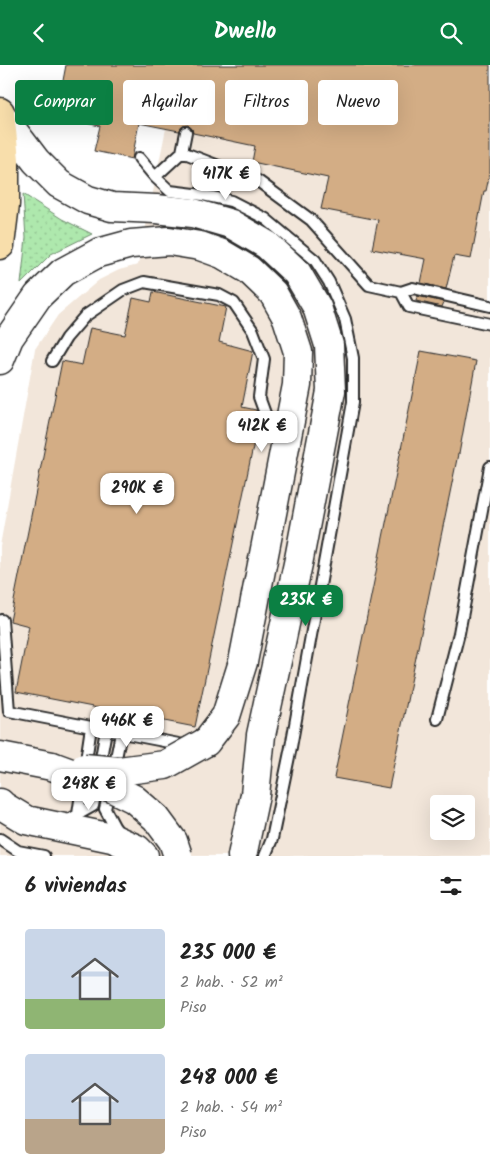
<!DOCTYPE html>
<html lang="es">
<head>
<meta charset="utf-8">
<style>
  :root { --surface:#fff; --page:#f6f6f6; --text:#222; --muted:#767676; --accent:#0b8043 }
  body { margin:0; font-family:Kalam,sans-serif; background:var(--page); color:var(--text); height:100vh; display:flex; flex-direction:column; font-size:19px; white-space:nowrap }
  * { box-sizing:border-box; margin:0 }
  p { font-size:16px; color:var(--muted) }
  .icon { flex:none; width:28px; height:28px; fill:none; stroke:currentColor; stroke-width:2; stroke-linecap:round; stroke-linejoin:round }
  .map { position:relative; height:791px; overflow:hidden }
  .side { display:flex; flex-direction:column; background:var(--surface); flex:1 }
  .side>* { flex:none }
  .guide { position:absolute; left:15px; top:15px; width:460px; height:45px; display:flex; gap:10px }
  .controls { position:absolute; left:430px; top:730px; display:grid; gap:10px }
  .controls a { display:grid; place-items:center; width:45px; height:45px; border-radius:5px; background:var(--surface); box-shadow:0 5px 20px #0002; font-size:25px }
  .price { position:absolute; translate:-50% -42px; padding:0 11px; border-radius:10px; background:#fff; color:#222; font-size:16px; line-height:32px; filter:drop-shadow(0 1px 2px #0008) }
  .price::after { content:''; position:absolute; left:50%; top:30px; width:15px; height:11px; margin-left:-8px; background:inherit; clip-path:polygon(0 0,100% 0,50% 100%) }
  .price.on { background:var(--accent); color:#fff }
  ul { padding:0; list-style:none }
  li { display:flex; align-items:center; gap:15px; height:125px; padding:0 25px }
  li span { display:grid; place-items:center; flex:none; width:140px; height:100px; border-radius:5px; color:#555 }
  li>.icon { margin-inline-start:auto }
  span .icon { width:60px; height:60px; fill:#fffc; stroke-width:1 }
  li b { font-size:21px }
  h2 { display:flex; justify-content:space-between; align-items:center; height:60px; padding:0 25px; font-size:21px }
  .pill { padding:0 18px; border-radius:5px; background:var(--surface); box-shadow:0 5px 20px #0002; font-size:18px; line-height:45px }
  .pill.on { background:var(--accent); color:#fff }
  header { display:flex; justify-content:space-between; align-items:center; height:65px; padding:0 25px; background:var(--accent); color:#fff; font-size:22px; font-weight:600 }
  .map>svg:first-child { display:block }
  .built { fill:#f2e6da; fill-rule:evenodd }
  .grass { fill:url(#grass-dots); stroke:#6c8a6c }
  .building { fill:#d3ad85; stroke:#2b2b2b }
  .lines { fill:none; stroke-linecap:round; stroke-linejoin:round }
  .lane-casing { stroke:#2b2b2b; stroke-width:14 }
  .secondary-casing { stroke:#2b2b2b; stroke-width:31 }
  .primary-casing { stroke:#2b2b2b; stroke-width:31 }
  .lane { stroke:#fff; stroke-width:10 }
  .secondary { stroke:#fff; stroke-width:28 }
  .primary { stroke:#f8deab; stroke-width:28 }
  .secondary-bridge-casing { stroke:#2b2b2b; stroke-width:31; stroke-linecap:butt }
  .secondary-bridge { stroke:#fff; stroke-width:28 }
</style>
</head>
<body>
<header><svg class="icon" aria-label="back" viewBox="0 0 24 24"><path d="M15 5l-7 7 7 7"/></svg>Dwello<svg class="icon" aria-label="search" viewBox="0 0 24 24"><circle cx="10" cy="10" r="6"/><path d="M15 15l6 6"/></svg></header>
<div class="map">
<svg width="490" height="791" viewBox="0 0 490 791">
  <defs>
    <pattern id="grass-dots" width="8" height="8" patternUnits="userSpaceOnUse" patternTransform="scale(1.25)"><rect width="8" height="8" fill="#aee8ad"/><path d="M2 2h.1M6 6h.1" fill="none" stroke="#96c795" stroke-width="1.8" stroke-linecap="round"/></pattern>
  </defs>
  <rect width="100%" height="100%" fill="#fff"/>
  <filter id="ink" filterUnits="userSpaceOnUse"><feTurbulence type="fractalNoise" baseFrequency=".02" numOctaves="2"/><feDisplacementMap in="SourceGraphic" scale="10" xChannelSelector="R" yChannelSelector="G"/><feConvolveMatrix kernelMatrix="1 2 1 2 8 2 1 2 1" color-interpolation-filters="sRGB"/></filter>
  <g filter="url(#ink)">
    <path class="built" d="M 179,0 L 490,0 L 490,791 L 0,791 L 0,481 L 35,284 L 58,250 L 99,215 L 119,205 L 138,200 ZM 439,739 L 466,739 L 466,766 L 439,766 Z"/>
    <path class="grass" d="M 23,129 L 62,154 L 92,169 L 51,189 L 21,219 L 26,173 Z"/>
    <path class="building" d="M 66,0 L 490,0 L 490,107 L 486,126 L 484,126 L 471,194 L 454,191 L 446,224 L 421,218 L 426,194 L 372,184 L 378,155 L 321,144 L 328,113 L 252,97 L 255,81 L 193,68 L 192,64 L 188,60 L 183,61 L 179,66 L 139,58 L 132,94 L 94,86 L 100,61 L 56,52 Z
      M 153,227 L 226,242 L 219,277 L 253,286 L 242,342 L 256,345 L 259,353 L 195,662 L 16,627 L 29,561 L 10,556 L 62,296 L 82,300 L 90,263 L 125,270 L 133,233 L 151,237 Z
      M 417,231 L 444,237 L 442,242 L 416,236 Z
      M 421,286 L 476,296 L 459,389 L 458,389 L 389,723 L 334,713 Z"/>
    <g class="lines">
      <defs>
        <path id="lane" d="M 182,87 L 258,116 L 311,155 L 369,220 L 401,227 L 413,223 L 490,241
          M 139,93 L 155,112 L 170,126 L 203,130 L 231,136 L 266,154 L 315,195 L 329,217 L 345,254 L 353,293 L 353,337 L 291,682 L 272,774 L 265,791
          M 155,112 L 182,87 L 186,67
          M 401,227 L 409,242 L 490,259
          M 52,296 L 66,273 L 85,251 L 123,225 L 144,217 L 219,230 L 234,238 L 253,266 L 264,294 L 259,332 L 267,354
          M 2,555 L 9,646 L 184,680 L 187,678
          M 437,654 L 459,568 L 490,402
          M 114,703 L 121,668
          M 99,704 L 106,665
          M 110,722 L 105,744 L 114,761 L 121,771
          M 78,749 L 91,662
          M 65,757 L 93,741 L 97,718
          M 0,774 L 18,786 L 44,791"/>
        <path id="secondary" d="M 1,50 L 36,96 L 59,119 L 88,135 L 112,142 L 156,144 L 193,148 L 231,159 L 267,180 L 297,208 L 317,242 L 329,280 L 331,326 L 299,494 L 261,670 L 255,730 L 242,791
          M 0,295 L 9,273 L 38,231 L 63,207 L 98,188 L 131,179 L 169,176 L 200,181 L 222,189 L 249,205 L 273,228 L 287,253 L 298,287 L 297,320 L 243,597 L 226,651 L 206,677
          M 0,691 L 52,701
          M 0,738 L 3,741 L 26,755 L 112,773 L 137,784 L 144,791"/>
        <path id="primary" d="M 0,47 L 5,95 L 5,139 L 0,180"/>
      </defs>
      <use href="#lane" class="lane-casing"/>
      <use href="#secondary" class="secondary-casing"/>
      <use href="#primary" class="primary-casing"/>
      <use href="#lane" class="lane"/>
      <use href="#secondary" class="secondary"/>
      <use href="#primary" class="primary"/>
      <defs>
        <path id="secondary-bridge" d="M 52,701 L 112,723 L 134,734 L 156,753 L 173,776 L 178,791
          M 84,703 L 119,706 L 165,700 L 206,677"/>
      </defs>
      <use href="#secondary-bridge" class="secondary-bridge-casing"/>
      <use href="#secondary-bridge" class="secondary-bridge"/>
    </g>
  </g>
</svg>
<div class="controls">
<a><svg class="icon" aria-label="layers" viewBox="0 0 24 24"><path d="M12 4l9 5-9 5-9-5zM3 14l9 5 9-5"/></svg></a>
</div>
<b class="price" style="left:226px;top:136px">417K €</b>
<b class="price" style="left:262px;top:388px">412K €</b>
<b class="price" style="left:137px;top:450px">290K €</b>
<b class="price on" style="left:306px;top:562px">235K €</b>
<b class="price" style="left:127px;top:683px">446K €</b>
<b class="price" style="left:89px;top:746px">248K €</b>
<div class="guide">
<a class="pill on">Comprar</a>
<a class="pill">Alquilar</a>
<a class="pill">Filtros</a>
<a class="pill">Nuevo</a>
</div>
</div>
<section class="side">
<h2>6 viviendas<svg class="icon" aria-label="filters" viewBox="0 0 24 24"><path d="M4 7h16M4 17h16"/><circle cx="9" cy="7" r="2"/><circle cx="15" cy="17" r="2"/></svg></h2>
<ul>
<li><span style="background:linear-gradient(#c9d6e8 70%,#8fb573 0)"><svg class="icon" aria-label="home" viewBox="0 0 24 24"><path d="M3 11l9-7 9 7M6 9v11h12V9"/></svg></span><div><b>235 000 €</b><p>2 hab. · 52 m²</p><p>Piso</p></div></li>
<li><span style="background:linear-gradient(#c9d6e8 65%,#b9a48a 0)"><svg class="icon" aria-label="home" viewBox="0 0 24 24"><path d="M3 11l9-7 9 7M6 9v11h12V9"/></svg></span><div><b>248 000 €</b><p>2 hab. · 54 m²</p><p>Piso</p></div></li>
</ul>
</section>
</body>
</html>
